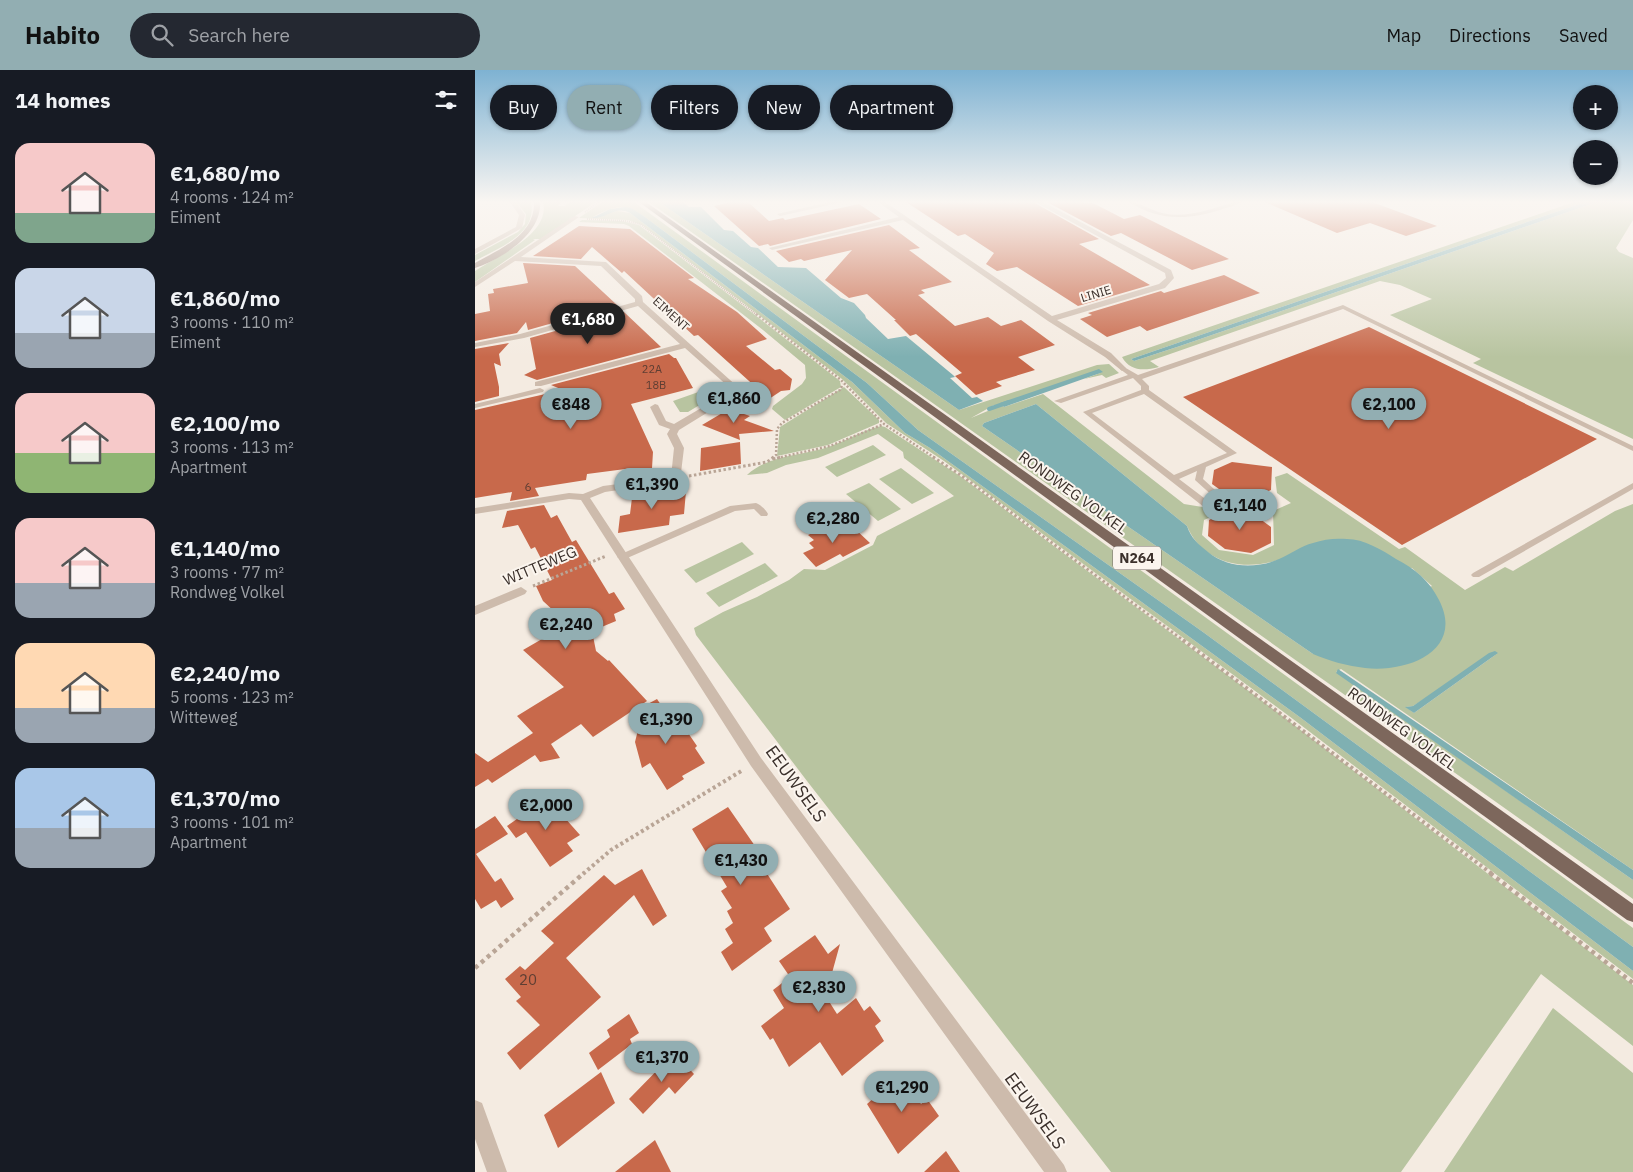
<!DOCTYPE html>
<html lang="en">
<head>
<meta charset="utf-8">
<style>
  :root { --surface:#171b24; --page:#242831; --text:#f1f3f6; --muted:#9ea1a6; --accent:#92aeb2 }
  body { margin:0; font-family:"IBM Plex Sans",sans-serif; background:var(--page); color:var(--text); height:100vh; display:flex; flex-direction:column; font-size:19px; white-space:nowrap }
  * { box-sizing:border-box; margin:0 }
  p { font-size:16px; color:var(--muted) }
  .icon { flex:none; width:28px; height:28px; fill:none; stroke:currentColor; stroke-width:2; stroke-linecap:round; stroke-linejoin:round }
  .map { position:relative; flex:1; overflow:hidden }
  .drawer { display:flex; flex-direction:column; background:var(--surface); width:475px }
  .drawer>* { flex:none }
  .banner { position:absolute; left:15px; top:15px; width:475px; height:45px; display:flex; gap:10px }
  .fabs { position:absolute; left:1098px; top:15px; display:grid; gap:10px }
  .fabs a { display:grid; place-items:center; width:45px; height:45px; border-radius:50%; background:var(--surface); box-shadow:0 1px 4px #0004; font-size:25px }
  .price { position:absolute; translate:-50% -42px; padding:0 11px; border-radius:18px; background:var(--accent); color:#111; font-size:16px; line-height:32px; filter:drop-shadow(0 1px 2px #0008) }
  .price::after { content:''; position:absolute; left:50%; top:30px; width:15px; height:11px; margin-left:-8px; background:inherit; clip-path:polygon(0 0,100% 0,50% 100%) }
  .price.on { background:#222; color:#fff }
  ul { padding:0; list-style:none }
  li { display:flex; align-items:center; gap:15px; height:125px; padding:0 15px }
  li span { display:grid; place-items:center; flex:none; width:140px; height:100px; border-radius:15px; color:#555 }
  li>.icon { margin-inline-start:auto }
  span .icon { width:60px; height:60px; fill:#fffc; stroke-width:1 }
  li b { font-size:21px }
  h2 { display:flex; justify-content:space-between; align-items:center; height:60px; padding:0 15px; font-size:21px }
  .chip { padding:0 18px; border-radius:22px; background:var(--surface); box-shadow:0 1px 4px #0004; font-size:18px; line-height:45px }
  .chip.on { background:var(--accent); color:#111 }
  header { display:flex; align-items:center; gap:30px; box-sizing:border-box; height:70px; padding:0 25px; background:var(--accent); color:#111 }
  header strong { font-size:24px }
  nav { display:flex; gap:28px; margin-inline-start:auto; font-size:18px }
  .search { width:350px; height:45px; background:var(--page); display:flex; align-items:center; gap:12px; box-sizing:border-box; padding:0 18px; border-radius:28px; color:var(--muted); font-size:19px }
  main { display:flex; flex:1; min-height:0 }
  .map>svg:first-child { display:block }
  .green { fill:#b8c4a0; fill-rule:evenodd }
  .water { fill:#7fb0b2 }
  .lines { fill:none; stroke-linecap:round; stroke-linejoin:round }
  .stream { stroke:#7fb0b2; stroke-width:4 }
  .building { fill:#c8694b }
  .path-far4 { stroke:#b9a596; stroke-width:2; stroke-dasharray:1 1; stroke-linecap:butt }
  .path-far3 { stroke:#b9a596; stroke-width:2.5; stroke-dasharray:2 2; stroke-linecap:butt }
  .path-far2 { stroke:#b9a596; stroke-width:3; stroke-dasharray:2.5 2.5; stroke-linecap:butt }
  .path-far1 { stroke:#b9a596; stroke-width:4; stroke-dasharray:3 3; stroke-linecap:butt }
  .path { stroke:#b9a596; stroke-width:4.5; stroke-dasharray:4 4; stroke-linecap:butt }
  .lane { fill:#cdbbac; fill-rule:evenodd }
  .street { fill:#cdbbac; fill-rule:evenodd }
  .secondary { fill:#a18a7d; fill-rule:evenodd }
  .primary { fill:#7d675c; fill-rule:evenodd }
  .labels { text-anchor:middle; stroke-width:4; stroke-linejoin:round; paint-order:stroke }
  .far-number-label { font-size:11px; fill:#5e3e33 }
  .far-street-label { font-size:12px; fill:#3b302b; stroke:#fbf5ee }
  .number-label { font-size:12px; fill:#5e3e33 }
  .shield { fill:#fbf5ee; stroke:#756b66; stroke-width:1 }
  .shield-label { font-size:14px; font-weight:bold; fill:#3b302b }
  .street-label { font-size:15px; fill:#3b302b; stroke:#fbf5ee }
  .near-number-label { font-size:15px; fill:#5e3e33 }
  .near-street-label { font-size:18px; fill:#3b302b; stroke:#fbf5ee }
</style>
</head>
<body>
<header>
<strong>Habito</strong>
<div class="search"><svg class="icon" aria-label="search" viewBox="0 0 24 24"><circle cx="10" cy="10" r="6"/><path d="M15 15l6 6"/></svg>Search here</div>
<nav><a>Map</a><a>Directions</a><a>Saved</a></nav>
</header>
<main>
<section class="drawer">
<h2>14 homes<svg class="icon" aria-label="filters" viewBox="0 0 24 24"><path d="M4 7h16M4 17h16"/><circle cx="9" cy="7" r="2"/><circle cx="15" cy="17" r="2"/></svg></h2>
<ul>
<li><span style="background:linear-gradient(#f6c9c9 70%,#7fa58c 0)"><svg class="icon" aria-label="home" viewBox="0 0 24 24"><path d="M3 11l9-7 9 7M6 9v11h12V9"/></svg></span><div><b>€1,680/mo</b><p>4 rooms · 124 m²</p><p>Eiment</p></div></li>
<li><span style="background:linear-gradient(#c9d6e8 65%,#9aa5b1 0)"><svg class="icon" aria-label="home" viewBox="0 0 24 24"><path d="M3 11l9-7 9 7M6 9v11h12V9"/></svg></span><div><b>€1,860/mo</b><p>3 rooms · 110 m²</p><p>Eiment</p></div></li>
<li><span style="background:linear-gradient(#f6c9c9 60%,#8fb573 0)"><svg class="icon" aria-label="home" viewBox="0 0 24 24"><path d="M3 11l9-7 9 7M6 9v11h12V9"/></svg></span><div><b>€2,100/mo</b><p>3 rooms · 113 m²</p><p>Apartment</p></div></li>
<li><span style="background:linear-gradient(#f6c9c9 65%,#9aa5b1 0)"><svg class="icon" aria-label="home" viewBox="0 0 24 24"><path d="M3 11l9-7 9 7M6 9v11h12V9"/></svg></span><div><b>€1,140/mo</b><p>3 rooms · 77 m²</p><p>Rondweg Volkel</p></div></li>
<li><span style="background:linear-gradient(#ffd9b3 65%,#9aa5b1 0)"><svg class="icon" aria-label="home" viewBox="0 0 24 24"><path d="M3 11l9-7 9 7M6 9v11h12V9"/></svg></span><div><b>€2,240/mo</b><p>5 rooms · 123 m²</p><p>Witteweg</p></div></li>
<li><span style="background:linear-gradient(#a9c7e8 60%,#9aa5b1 0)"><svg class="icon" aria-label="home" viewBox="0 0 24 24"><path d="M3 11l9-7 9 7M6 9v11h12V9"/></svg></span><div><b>€1,370/mo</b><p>3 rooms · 101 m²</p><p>Apartment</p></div></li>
</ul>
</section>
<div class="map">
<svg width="1158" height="1102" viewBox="0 0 1158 1102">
  <rect width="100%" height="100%" fill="#f4ebe1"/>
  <path class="green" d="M 41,132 L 56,132 C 63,164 23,178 0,191 L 0,185 L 43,162 L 50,154 L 51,144 Z
    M 68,132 L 87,132 L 83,136 L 90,136 L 94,132 L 121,132 L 66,169 L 58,169 L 60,170 L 0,212 L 0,201 C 22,186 76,164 68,132 Z
    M 127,132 L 159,132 L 1158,858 L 1158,877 L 728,562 L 443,360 L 392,313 L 170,147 C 149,133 140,135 118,147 L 142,141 L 155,143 L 377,312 L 430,363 L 455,378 L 826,648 L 1158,901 L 1158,909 L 814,646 L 469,391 L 411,353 L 367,309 L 167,155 L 153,150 L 104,148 Z
    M 174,132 L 184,132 L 484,340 L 622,295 L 634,294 L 644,303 L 631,308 L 627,305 L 609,309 L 628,302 L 521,336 L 519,335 L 496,348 L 527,335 L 529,337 L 568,324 L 709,434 L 746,440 L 747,442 L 729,450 L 727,465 L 744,480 L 778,485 L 799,475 L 798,441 L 816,433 L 802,423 L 800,407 L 812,403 L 924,479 L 930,477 L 990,520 L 1030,497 L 1038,501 L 1140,441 L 1158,434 L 1158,800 L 866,599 L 861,602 L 1158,810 L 1158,829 ZM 561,334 L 712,456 C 727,492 767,502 803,490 L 937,498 L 957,516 L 838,584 L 507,356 L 509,353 ZM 1023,583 L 939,643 L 931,637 L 938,636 Z
    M 1099,132 L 1110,132 L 656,289 L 659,291 L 705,276 L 1122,132 L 1158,132 L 1158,150 L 1141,178 L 1144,182 L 1158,188 L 1158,369 L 998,293 L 1006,289 L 915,245 L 957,229 L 925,215 L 905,211 L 675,291 L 684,297 C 668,301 655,301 647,287 Z
    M 107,150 L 146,151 L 164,155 L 365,311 L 366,317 L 310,350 L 297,339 L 298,336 L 327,314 L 331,308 L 330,295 L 288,260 L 154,156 L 149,154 L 104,152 Z
    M 246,314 L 251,319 L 246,325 L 236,328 L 213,342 L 205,342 L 198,331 Z
    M 369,317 L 404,350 L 404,353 L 353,375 L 302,386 L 305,357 Z
    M 406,356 L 410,357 L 485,406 L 810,648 L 1158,915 L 1158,976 L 1066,904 L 926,1102 L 636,1102 L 332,711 L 221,565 L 219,558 L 248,542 L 282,527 L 314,510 L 329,499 L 350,500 L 398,475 L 402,466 L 479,426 L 429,388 L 428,382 L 403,364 L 343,388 L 311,395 L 292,403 L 272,405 C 294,384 329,386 356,376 C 373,370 388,360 406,356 Z
    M 398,375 L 411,385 L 362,407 L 350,397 Z
    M 426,398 L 459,423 L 437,434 L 404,409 Z
    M 394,413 L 426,439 L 403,451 L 371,424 Z
    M 267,472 L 279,484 L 221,513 L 209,500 Z
    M 290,493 L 303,506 L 244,537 L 231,523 Z
    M 1078,938 L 1158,1003 L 1158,1102 L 969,1102 Z"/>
  <path class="water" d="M 184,132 L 208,132 L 214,137 L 226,137 L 249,160 L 258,161 L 276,177 L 283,178 L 303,197 L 331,198 L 366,228 L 379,233 L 390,245 L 391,248 L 413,269 L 431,266 L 478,305 L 480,307 L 475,308 L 497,328 L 502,327 L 508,331 L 484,340 Z
    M 1110,132 L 1122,132 L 705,276 L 659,291 L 656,289 Z
    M 151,137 L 156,138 L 170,147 L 392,313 L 443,360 L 728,562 L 1158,877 L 1158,901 L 826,648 L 455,378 L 430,363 L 377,312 L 155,143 C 141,135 131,149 117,148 L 135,139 Z
    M 624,299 L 628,302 L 529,337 L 525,333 Z
    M 561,334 L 712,456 C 716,468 723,474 733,482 C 752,498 781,499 804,489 C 816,484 826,476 838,473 C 849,469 861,468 872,469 C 889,469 907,480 921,489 C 940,499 954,510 964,530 C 990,581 932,603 890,598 C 873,596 854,591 838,584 L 507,356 L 509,353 Z
    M 1020,581 L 1023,583 L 939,643 L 930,637 L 938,636 L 1014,583 Z
    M 863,599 L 1158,800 L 1158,810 L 861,603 Z"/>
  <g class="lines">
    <path class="stream" d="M 514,339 L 534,332"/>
  </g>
  <path class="building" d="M 256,132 L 273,132 L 294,151 L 308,148 L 310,150 L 384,134 L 406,149 L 295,176 L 293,174 L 284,176 L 239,136 Z
    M 431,132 L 558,132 L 624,169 L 604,174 L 675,215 L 603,236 L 542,197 L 522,201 L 511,194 L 519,183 L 490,164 L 483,166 Z
    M 572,132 L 618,133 L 649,149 L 665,145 L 754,189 L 717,200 L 646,163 L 636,166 Z
    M 790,132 L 897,132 L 962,156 L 931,166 L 895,153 L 862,163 Z
    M 414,155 L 445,178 L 434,180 L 477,212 L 446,220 L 450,223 L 443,225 L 480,256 L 513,247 L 526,256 L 546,250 L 580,275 L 543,287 L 560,300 L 521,312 L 527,316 L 501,325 L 480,306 L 487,303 L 441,264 L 435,266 L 419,250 L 421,250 L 392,224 L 374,228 L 350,210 L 377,180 L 329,191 L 326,189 L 314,192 L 301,181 Z
    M 104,156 L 155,159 L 198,192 L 219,208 L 213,209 L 262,242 L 292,269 L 271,276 L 300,300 L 305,299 L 317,309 L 315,320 L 306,321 L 294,329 L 223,265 L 219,266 L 149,201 L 147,203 L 117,177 L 106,189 L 58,186 Z
    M 48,193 L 100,196 L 142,235 L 53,260 L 51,252 L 42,263 L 0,271 L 0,244 L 15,241 L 13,224 L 19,223 L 18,219 L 53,213 Z
    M 749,205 L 785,223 L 672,261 L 665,256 L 632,267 L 605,249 L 617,245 L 613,243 L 686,221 L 689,223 Z
    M 149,242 L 186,277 L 62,310 L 49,305 L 61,299 L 55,268 Z
    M 894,257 L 1122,369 L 927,475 L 708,327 Z
    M 34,273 L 24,284 L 26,296 L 19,293 L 24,317 L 24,326 L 0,332 L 0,279 Z
    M 194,284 L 199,288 L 201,288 L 218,318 L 156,334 L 178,382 L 177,398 L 157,401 L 158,398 L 112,404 L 111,410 L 60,418 L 64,426 L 35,431 L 37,422 L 0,428 L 0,340 L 88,320 L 76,315 Z
    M 254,339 L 275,346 L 269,350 L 299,361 L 264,364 L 265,370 L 227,355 Z
    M 265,372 L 266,394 L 225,401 L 226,378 Z
    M 757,392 L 797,397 L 796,420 L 765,434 L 737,414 L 739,400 Z
    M 175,417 L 174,427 L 211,421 L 209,444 L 195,446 L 194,455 L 143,463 L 145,446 L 155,444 L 158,420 Z
    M 69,435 L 76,448 L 82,445 L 97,472 L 101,470 L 134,524 L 139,522 L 150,539 L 139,544 L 141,551 L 117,561 L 121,581 L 133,591 L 134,590 L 172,631 L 118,667 L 106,654 L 76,674 L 85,688 L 65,692 L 60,685 L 17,713 L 13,709 L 0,717 L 0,683 L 13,692 L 58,663 L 42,646 L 89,617 L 48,580 L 93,554 L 68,531 L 61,516 L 77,510 L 60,477 L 56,479 L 43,455 L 27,458 L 32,441 Z
    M 766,435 L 796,457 L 796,473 L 776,483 L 750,479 L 733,466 L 734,450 Z
    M 356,454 L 368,464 L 379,458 L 395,473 L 368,487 L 365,484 L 341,497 L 328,483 L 339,478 L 334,473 L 339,470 L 333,465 Z
    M 182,629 L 190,641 L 196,638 L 222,676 L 220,678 L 230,693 L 207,706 L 209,709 L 192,720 L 175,693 L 167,698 L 160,672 L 169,636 Z
    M 73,729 L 105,765 L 92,773 L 98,781 L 75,797 L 51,762 L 41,768 L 32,756 L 62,735 L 63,737 Z
    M 253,737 L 280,776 L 276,779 L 315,839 L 289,858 L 297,871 L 257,901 L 246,882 L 258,873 L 250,859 L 258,853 L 252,841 L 257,838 L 246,821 L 252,817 L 217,759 Z
    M 20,746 L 33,764 L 1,784 L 20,812 L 26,808 L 39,829 L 26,838 L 21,830 L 6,839 L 0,829 L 0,759 Z
    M 167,799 L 192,846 L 178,856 L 159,825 L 91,888 L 126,927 L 45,1000 L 32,983 L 65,955 L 41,931 L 46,927 L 30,909 L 45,896 L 50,900 L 79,873 L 66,861 L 129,805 L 140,815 Z
    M 340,865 L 353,884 L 365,874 L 357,903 L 343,914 L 362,944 L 381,928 L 389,941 L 395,936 L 406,951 L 400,956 L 409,971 L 367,1006 L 345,972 L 314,997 L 298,968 L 295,970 L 286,956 L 309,938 L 298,920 L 315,907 L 304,891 Z
    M 154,944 L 164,963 L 155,969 L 157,974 L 123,1000 L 114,983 L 135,967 L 132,960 Z
    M 199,983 L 219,1004 L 200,1024 L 194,1017 L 168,1044 L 154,1029 Z
    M 126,1002 L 140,1033 L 83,1078 L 69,1045 Z
    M 426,1004 L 446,1034 L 452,1029 L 464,1046 L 423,1084 L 392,1034 Z
    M 180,1070 L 196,1102 L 140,1102 Z
    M 471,1081 L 485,1102 L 449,1102 Z"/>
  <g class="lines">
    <path class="path-far4" d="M 110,142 L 124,132
      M 112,149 L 150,151 L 165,154 L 282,245"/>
    <path class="path-far3" d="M 281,244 L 366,310 L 409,354 L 460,388
      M 297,388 L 301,385 L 302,359 L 307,353 L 365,320 L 368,314
      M 302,388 L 355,376 L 409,354"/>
    <path class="path-far2" d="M 458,387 L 487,406 L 709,571
      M 298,389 L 307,387
      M 214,406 L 292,392 L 299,387
      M 58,516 L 131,486"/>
    <path class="path-far1" d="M 708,570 L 1017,804
      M 108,804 L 136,780 L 268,700"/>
    <path class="path" d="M 1015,803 L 1158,913
      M 0,898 L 109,803"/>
    <path class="lane" d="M 654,132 C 665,132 675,140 687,143 C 711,149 736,139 759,132 L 767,132 C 761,136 752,137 745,140 C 712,150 684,151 654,132 Z
      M 868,235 L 1158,376 L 1158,381 L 868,239 L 667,309 L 674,316 L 674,320 L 762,383 L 731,397 L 728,409 L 750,429 L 735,437 L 729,437 L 608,342 L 666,320 L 666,316 L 658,308 L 586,333 L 579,331 L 653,305 L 645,299 L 645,297 L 649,297 L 663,305 ZM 669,324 L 752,383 L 699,405 L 617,343 ZM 722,401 L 720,410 L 740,428 L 733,431 L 704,409 Z
      M 65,318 L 69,320 L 68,322 L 0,338 L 0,334 Z
      M 1158,413 L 1158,419 L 1004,507 L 998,507 L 996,505 L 998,503 Z
      M 281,433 C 286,435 291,440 293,444 L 292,446 L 286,446 L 279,439 L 260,441 L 150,489 L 147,490 L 142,487 L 144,485 L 255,436 Z"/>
    <path class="street" d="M 35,132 L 41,132 L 50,145 L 47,158 L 0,184 L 0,179 L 41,157 L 44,145 Z
      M 355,132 L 368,132 L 305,146 L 302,144 Z
      M 403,132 L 410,132 L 577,246 L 684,214 L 691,208 L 690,203 L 560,132 L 568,132 L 696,200 L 699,208 L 690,218 L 582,250 L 636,283 L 651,298 L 647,301 L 630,287 L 573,251 L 428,150 L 297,180 L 294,178 L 424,147 Z
      M 99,146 L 104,147 L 46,187 L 131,192 L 167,226 L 168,232 L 264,318 L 256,328 L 204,360 L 202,364 L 209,378 L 205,411 L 130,422 L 115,428 L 286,688 L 589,1095 L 592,1102 L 569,1102 L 276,696 L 106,430 L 94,429 L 0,444 L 0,438 L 94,423 L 108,424 L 128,416 L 196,407 L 199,378 L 192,364 L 195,359 L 184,355 L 175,337 L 180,334 L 183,335 L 191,351 L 199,354 L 250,324 L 255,318 L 210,278 L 66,316 L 60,316 L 60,312 L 205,274 L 163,236 L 49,268 L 0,277 L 0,273 L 45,264 L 160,232 L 160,229 L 126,196 L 40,191 L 0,217 L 0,212 Z
      M 46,517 L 52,521 L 50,524 L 0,545 L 0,536 Z
      M 0,1030 L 7,1033 L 32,1102 L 12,1102 L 0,1069 Z"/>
    <path class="secondary" d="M 59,132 L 65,132 C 67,164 27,189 0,198 L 0,193 C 25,179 60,165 59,132 Z"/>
    <path class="primary" d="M 164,132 L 171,132 L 1158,834 L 1158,852 L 1152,850 Z"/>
  </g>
  <linearGradient id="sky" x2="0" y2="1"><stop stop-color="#7eb2d2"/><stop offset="0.46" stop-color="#faf6f2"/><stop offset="1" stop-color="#faf6f2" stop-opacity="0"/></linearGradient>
  <rect width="1158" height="287" fill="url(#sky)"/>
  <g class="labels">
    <g class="far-number-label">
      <text x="177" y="303">22A</text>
      <text x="181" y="319">18B</text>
    </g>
    <g class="far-street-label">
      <text transform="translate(621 224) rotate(-17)" y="4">LINIE</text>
      <text transform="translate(196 244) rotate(42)" y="4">EIMENT</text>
    </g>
    <g class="number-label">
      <text x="53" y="421">6</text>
    </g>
    <rect class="shield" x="638" y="476.5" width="48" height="23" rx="4"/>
    <g class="shield-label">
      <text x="662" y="493">N264</text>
    </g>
    <g class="street-label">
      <text transform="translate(598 423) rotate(36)" y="5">RONDWEG VOLKEL</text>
      <text transform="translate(65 496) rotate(-23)" y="5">WITTEWEG</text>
      <text transform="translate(927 659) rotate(36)" y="5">RONDWEG VOLKEL</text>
    </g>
    <g class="near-number-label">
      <text x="53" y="915">20</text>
    </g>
    <g class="near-street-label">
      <text transform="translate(321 714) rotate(54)" y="6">EEUWSELS</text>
      <text transform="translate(560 1041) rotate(54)" y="6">EEUWSELS</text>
    </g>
  </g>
</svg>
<div class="fabs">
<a>+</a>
<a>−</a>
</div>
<b class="price on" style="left:113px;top:275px">€1,680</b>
<b class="price" style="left:259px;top:354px">€1,860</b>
<b class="price" style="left:96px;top:360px">€848</b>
<b class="price" style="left:914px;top:360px">€2,100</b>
<b class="price" style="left:177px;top:440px">€1,390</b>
<b class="price" style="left:765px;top:461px">€1,140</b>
<b class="price" style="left:358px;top:474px">€2,280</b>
<b class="price" style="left:91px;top:580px">€2,240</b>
<b class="price" style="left:191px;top:675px">€1,390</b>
<b class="price" style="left:71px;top:761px">€2,000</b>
<b class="price" style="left:266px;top:816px">€1,430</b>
<b class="price" style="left:344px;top:943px">€2,830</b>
<b class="price" style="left:187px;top:1013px">€1,370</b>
<b class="price" style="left:427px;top:1043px">€1,290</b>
<div class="banner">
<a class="chip">Buy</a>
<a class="chip on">Rent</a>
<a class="chip">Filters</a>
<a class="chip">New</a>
<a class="chip">Apartment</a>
</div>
</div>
</main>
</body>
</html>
